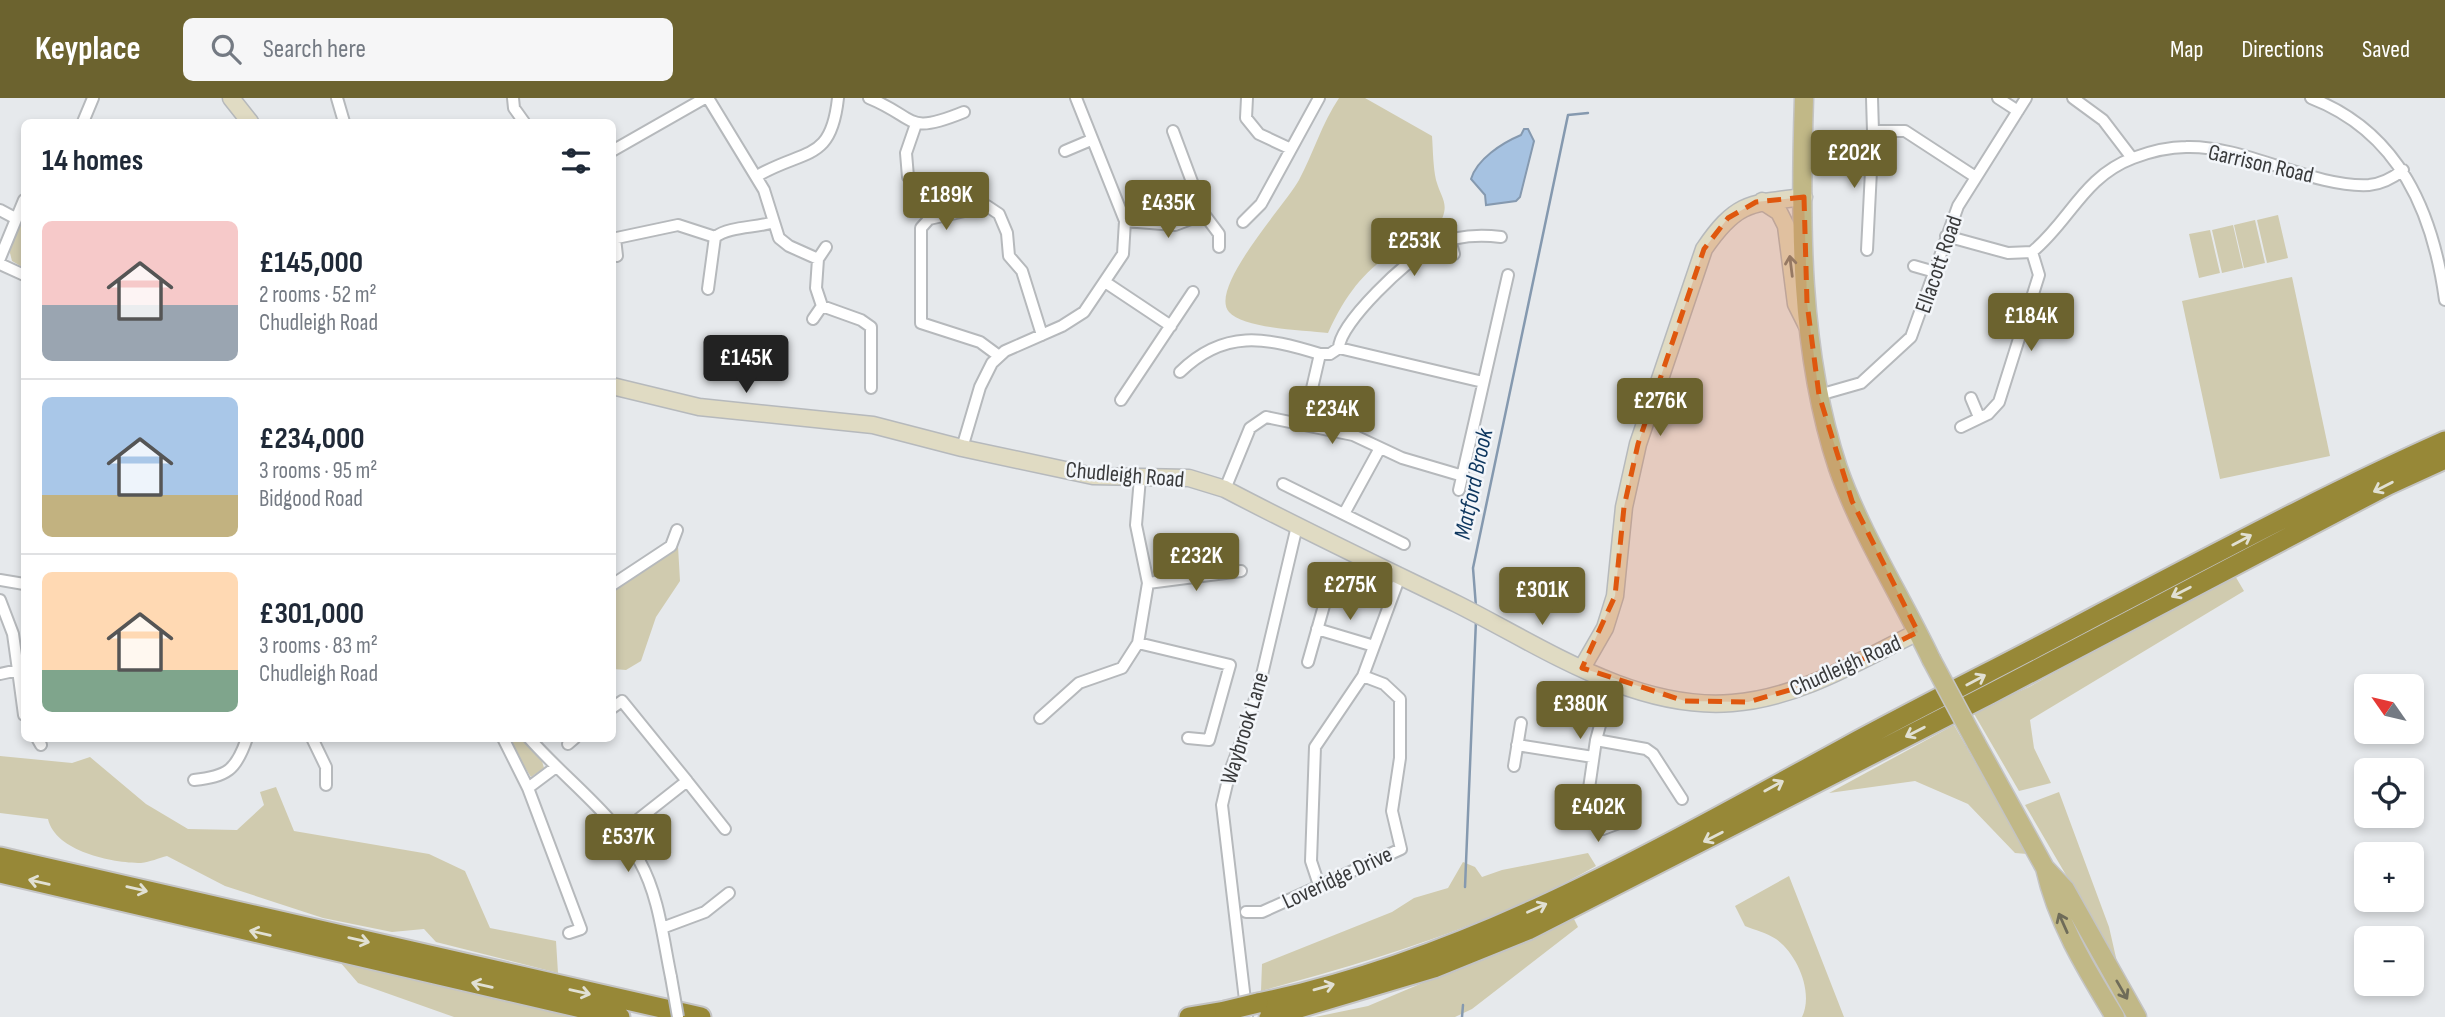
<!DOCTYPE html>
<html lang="en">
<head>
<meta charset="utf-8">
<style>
  :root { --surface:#fff; --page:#f6f6f7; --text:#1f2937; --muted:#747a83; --line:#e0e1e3; --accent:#6c632f }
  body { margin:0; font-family:"Sofia Sans Condensed",sans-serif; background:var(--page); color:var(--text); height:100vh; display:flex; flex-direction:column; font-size:26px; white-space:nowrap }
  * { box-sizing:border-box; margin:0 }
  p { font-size:23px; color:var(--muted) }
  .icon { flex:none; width:38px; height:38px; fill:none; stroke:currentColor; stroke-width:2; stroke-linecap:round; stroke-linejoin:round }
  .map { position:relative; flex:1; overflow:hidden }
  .drawer { position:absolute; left:21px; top:21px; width:595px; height:623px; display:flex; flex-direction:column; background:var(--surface); border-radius:10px; box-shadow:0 4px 10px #0003 }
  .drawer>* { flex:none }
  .needle { width:46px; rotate:304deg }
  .tools { position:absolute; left:2354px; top:576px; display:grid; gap:14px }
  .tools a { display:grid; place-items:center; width:70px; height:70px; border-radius:10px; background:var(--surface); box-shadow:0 4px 10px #0003; font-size:35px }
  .price { position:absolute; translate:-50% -60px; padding:0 16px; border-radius:7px; background:var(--accent); color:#fff; font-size:23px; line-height:46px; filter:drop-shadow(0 2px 4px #0008) }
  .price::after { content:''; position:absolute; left:50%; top:42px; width:21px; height:16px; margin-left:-10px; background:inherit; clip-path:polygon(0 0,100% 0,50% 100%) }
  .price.on { background:#222; color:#fff }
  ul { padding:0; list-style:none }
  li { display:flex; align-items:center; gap:21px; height:175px; padding:0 21px }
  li+li { border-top:2px solid var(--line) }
  li span { display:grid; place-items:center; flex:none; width:196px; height:140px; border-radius:10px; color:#555 }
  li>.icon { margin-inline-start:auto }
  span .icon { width:84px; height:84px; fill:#fffc; stroke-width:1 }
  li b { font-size:30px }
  h2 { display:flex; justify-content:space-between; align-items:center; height:84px; padding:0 21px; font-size:30px }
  header { display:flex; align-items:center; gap:42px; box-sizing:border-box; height:98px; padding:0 35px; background:var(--accent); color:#fff }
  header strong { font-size:33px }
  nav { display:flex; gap:38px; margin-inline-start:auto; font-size:24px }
  .search { width:490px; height:63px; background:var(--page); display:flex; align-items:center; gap:18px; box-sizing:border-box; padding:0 24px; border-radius:10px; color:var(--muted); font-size:26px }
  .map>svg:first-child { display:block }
  .green { fill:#d0cbaf }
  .water { fill:#a6c2e1; stroke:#8599af; stroke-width:2 }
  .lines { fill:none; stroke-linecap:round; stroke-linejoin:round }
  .stream { stroke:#8599af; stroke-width:2.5 }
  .street-casing { stroke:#b6b9bc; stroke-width:14 }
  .secondary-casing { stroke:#b6b9bc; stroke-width:19 }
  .primary-casing { stroke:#c4c4c4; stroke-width:21 }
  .highway-casing { stroke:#c4c4c4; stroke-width:23 }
  .street { stroke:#fff; stroke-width:10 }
  .secondary { stroke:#e0dbc3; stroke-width:16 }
  .primary { stroke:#c1b887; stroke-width:18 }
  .highway { stroke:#978837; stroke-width:19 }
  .street-bridge-casing { stroke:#b6b9bc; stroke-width:14; stroke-linecap:butt }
  .primary-bridge-casing { stroke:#c4c4c4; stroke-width:21; stroke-linecap:butt }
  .highway-bridge-casing { stroke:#c4c4c4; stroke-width:23; stroke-linecap:butt }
  .street-bridge { stroke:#fff; stroke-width:10 }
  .primary-bridge { stroke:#c1b887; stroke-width:18 }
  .highway-bridge { stroke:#978837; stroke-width:19 }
  .oneway { stroke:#848278 }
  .oneway2 { stroke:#e1e0d3 }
  .oneway3 { stroke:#6f6c59 }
  .marked { fill:#df570e; fill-opacity:0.2; stroke:#df570e; stroke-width:5; stroke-dasharray:14 9; stroke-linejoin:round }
  .labels { text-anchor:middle; stroke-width:5; stroke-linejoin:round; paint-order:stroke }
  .street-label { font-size:23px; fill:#393a3b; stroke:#f3f6fa }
  .water-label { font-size:24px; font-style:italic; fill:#0d365e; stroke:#f3f6fa }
</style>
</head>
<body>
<header>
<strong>Keyplace</strong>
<div class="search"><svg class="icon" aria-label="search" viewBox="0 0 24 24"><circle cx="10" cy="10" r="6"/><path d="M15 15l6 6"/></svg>Search here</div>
<nav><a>Map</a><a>Directions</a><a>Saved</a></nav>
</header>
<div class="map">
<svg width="2445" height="919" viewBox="0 0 2445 919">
  <rect width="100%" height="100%" fill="#e6e9ec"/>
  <path class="green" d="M 1339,0 L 1365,0 L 1432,38 C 1433,52 1433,68 1436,82 C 1442,103 1451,106 1438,129 C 1381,158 1355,176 1328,235 C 1306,232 1243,231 1229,214 C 1208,190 1286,106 1299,82 C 1313,56 1322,25 1339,0 Z
    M 2278,117 L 2288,160 L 2267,165 L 2257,122 Z
    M 24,120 L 24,170 L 12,163 L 9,151 Z
    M 2255,122 L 2265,165 L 2244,170 L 2234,127 Z
    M 2233,127 L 2243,170 L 2222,175 L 2212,132 Z
    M 2210,132 L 2220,175 L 2199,180 L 2189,136 Z
    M 2292,179 L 2330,358 L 2220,381 L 2182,203 Z
    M 678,448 L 680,483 L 656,519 L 641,563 L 626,572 L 613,571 L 613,541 L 616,534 L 613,492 Z
    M 2234,476 L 2244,493 L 2030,622 L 2034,650 L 2051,685 L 2019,693 L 1973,614 L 2029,589 Z
    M 1954,627 L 2027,756 L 2015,755 L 1968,706 L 1915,683 L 1829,695 Z
    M 507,641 L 521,641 L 542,663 L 544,670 L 531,679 Z
    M 0,658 L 72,665 L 90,659 L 146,706 L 188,731 L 237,732 L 264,707 L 260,694 L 276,689 L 294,733 L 429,756 L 465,773 L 490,830 L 556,843 L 558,875 L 436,844 L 424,831 L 392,834 L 323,820 L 225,788 L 167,758 C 159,760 150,764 141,765 C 112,765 55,753 48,721 L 0,715 Z
    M 2059,694 L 2109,829 L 2117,864 L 2025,707 Z
    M 1588,755 L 1596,768 C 1492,827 1375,862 1261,893 L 1262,866 L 1392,814 L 1414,800 L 1448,790 L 1463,764 L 1475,769 L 1482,779 L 1502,772 Z
    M 1789,778 L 1844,919 L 1802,919 C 1814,894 1797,856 1776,841 C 1767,835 1755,832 1745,828 L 1735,808 Z
    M 1574,821 L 1578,829 L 1472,911 L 1455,919 L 1315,919 L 1368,908 Z
    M 340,864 L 574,919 L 454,919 L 358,885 Z"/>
  <path class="water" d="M 1524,31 L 1528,31 L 1534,43 L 1520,99 L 1516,103 L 1486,107 L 1485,97 L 1471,81 C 1477,61 1502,45 1521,37 Z"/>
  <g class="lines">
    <path class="stream" d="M 1476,509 L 1473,470 L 1568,17 L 1588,15
      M 1465,789 L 1476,522
      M 1462,919 L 1463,907"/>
    <defs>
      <path id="street" d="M 337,0 L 344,24
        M 513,0 L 514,10 L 524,24
        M 708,0 L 764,92 L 779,140 L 789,148 L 818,161 L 816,190 L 822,208 L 861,222 L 871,229 L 871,290
        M 869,0 C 918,20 905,38 964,14
        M 1247,0 L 1246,20 L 1259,36 L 1291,51
        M 1872,0 L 1873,33 L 1905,33 L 1974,78
        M 1998,0 L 2018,13
        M 2073,0 L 2103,22 L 2132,60
        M 2311,0 C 2399,34 2433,114 2445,202
        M 83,24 L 93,0
        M 1173,33 L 1204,116 L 1219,136 L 1219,149
        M 612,53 L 705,0
        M 1065,53 L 1091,42
        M 757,78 C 805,50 831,65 838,0
        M 908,79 L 906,55 L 916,26
        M 0,112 L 15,120
        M 1125,123 L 1175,127 L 1204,116
        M 1243,124 L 1261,106 L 1319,0
        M 1946,138 L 2008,155 L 2032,154 C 2070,123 2083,79 2133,60 C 2149,54 2169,49 2186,49 C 2245,47 2312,90 2369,87 C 2381,86 2394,79 2403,72
        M 715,139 C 730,128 756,130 774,124
        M 615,140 L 617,158
        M 612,141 L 678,127 L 715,139
        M 1450,142 L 1454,156
        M 1867,152 L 1873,33
        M 0,160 L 24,102
        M 818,161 L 826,149
        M 0,166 L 24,177
        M 1914,168 L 1935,174
        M 1105,184 L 1171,228
        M 708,191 L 715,139
        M 813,221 L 822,208
        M 1339,250 C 1339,225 1409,160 1432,148 C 1454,138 1478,136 1501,139
        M 999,258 L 980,244 L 921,225 L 921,130 L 929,121 L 987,108 L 999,116 L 1007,135 L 1009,158 L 1022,173 L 1042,237
        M 1180,274 C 1224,231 1265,239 1320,256
        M 1819,297 L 1861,285 L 1911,239 L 1958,108 L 2026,0
        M 1971,300 L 1979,319
        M 1121,302 L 1193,194
        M 1304,325 L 1320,256 L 1330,256 L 1339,250 L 1483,284
        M 1961,329 L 1988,316 L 1999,304 L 2039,177 L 2032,154
        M 962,350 L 980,289 L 992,265 L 1005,253 L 1062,228 L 1084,214 L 1123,156 L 1125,123 L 1076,0
        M 1283,386 L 1404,446
        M 1225,391 L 1250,330 L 1266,319 L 1353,337 L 1402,360 L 1463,378
        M 1459,392 L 1508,177
        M 1345,414 L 1380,350
        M 0,482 L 24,486
        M 1148,485 L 1241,473
        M 612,487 L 671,448 L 677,432
        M 0,502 L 13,536 L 18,572 L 0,576
        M 1317,531 L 1374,548
        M 1138,545 L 1230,567 L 1209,642 L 1188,640
        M 1308,564 L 1325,504
        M 18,572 L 24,617
        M 612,610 L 622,603 L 687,683 L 621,735
        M 1040,620 L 1079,585 L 1122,570 L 1138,545 L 1148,485 L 1136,427 L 1140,380
        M 37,640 L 41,647
        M 312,640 L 326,669 L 326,687
        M 503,640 L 528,690 L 581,831 L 569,835
        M 529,640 C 566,682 613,715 640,764 C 659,798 663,841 671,879
        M 1596,642 L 1646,651 L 1653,656 L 1682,701
        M 568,646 L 575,640
        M 1517,647 L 1593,659
        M 1514,668 L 1521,625
        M 194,682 C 227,678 236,673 247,640
        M 687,683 L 725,731
        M 528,690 L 556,669
        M 1586,711 L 1596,642 L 1612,583
        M 1569,722 L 1586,711 L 1603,731 L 1619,725
        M 1319,787 L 1311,763 L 1315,649 L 1363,578 L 1400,478
        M 1246,814 L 1262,814 L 1401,751 L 1392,713 L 1400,660 L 1400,601 L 1384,586 L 1363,578
        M 662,830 L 705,814 L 729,795
        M 1247,919 L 1222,707 L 1230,673 L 1245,634 L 1261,581 L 1297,428"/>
      <path id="secondary" d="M 231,0 L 250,24
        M 1762,103 L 1779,114 L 1786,128 L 1796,206 L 1807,228
        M 612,288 L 699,309 L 873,327 L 962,350 L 1093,378 L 1189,380 L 1225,391 C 1301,431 1379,468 1457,506 C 1541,548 1634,613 1732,605 C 1799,600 1859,563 1918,534
        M 1582,570 L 1605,530 L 1615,498 L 1624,409 L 1638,346 L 1704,151 C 1736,104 1750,105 1804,99"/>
      <path id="primary" d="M 1804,0 C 1800,122 1799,253 1838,370 C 1861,436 1901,498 1931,561
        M 1976,645 L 2045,770 L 2065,791 L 2137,919
        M 2045,770 C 2057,824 2086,871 2115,919"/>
      <path id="highway" d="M 0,759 L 701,919
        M 0,775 L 620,919
        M 1258,905 C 1468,862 1657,752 1844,650 C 1927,605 2012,563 2096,518 C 2211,458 2326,396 2445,343
        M 1189,919 L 1225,913
        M 1269,919 L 1434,870 L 1528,832 L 1990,596 L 2388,387 L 2445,361"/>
    </defs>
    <use href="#street" class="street-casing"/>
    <use href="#secondary" class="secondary-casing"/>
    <use href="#primary" class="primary-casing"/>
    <use href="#highway" class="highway-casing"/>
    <use href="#street" class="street"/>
    <use href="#secondary" class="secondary"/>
    <use href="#primary" class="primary"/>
    <use href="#highway" class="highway"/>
    <defs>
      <path id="street-bridge" d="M 671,879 L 678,919"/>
      <path id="primary-bridge" d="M 1931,561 L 1976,645"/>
      <path id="highway-bridge" d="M 1225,913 L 1258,905"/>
    </defs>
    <use href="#street-bridge" class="street-bridge-casing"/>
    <use href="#primary-bridge" class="primary-bridge-casing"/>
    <use href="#highway-bridge" class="highway-bridge-casing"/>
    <use href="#street-bridge" class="street-bridge"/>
    <use href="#primary-bridge" class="primary-bridge"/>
    <use href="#highway-bridge" class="highway-bridge"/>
  </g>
  <defs><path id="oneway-shaft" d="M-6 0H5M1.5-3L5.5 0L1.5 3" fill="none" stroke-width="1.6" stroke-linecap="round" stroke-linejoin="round" transform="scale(1.75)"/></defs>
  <use class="oneway" href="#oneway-shaft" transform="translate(1791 168) rotate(-97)"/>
  <g class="oneway2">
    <use href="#oneway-shaft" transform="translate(2383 389) rotate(153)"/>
    <use href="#oneway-shaft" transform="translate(2242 442) rotate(-28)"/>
    <use href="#oneway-shaft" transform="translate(2181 494) rotate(153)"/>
    <use href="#oneway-shaft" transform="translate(1976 582) rotate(-28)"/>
    <use href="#oneway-shaft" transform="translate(1915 634) rotate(153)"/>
    <use href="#oneway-shaft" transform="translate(1774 688) rotate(-29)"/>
    <use href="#oneway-shaft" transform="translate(1713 739) rotate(153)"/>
    <use href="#oneway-shaft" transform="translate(39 784) rotate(-167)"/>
    <use href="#oneway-shaft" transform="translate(137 791) rotate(13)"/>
    <use href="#oneway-shaft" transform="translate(1537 810) rotate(-24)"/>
    <use href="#oneway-shaft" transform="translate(260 835) rotate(-167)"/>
    <use href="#oneway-shaft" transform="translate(359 842) rotate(13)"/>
    <use href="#oneway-shaft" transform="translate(482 887) rotate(-167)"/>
    <use href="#oneway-shaft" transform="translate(1324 889) rotate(-16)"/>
    <use href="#oneway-shaft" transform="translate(580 894) rotate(13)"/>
  </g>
  <g class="oneway3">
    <use href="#oneway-shaft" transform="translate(2063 825) rotate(-114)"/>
    <use href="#oneway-shaft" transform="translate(2122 892) rotate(60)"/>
  </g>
  <path class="marked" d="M 1804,99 L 1807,205 L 1819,297 L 1852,403 L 1918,534 L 1814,585 L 1748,604 L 1685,603 L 1582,570 L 1615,498 L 1624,409 L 1638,346 L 1704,151 L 1728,120 L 1756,104 Z"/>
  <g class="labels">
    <g class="street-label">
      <text transform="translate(2261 65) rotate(13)" y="8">Garrison Road</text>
      <text transform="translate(1938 166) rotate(-71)" y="8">Ellacott Road</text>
      <text transform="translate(1125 376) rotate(5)" y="8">Chudleigh Road</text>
      <text transform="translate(1845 567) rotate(-24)" y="8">Chudleigh Road</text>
      <text transform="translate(1244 630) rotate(-73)" y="8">Waybrook Lane</text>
      <text transform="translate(1337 779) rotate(-25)" y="8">Loveridge Drive</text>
    </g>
    <g class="water-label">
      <text transform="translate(1473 386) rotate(-78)" y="8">Matford Brook</text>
    </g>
  </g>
</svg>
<div class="tools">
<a><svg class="needle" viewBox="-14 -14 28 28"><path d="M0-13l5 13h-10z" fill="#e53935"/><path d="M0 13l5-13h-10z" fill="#747a83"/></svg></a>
<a><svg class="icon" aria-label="locate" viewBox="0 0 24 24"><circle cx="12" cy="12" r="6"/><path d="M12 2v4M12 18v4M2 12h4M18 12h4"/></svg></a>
<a>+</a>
<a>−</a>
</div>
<b class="price" style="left:1854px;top:92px">£202K</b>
<b class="price" style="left:946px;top:134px">£189K</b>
<b class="price" style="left:1168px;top:142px">£435K</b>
<b class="price" style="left:1414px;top:180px">£253K</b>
<b class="price" style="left:2031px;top:255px">£184K</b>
<b class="price on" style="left:746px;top:297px">£145K</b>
<b class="price" style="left:1660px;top:340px">£276K</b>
<b class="price" style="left:1332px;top:348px">£234K</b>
<b class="price" style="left:1196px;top:495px">£232K</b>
<b class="price" style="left:1350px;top:524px">£275K</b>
<b class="price" style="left:1542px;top:529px">£301K</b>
<b class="price" style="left:1580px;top:643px">£380K</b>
<b class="price" style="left:1598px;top:746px">£402K</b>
<b class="price" style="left:628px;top:776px">£537K</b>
<section class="drawer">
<h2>14 homes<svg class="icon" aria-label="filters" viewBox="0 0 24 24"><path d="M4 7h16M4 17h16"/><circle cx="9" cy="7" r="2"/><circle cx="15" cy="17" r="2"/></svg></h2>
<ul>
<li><span style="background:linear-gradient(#f6c9c9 60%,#9aa5b1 0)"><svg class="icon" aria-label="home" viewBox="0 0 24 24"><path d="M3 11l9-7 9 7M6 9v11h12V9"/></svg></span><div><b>£145,000</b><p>2 rooms · 52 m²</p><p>Chudleigh Road</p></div></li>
<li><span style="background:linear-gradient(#a9c7e8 70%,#c2b280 0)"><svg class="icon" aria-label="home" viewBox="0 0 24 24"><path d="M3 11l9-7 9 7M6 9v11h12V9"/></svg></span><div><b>£234,000</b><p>3 rooms · 95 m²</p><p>Bidgood Road</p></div></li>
<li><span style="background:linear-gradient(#ffd9b3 70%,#7fa58c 0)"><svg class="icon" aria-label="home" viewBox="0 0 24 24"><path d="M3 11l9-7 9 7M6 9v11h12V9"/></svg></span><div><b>£301,000</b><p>3 rooms · 83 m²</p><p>Chudleigh Road</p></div></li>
</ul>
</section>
</div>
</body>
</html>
